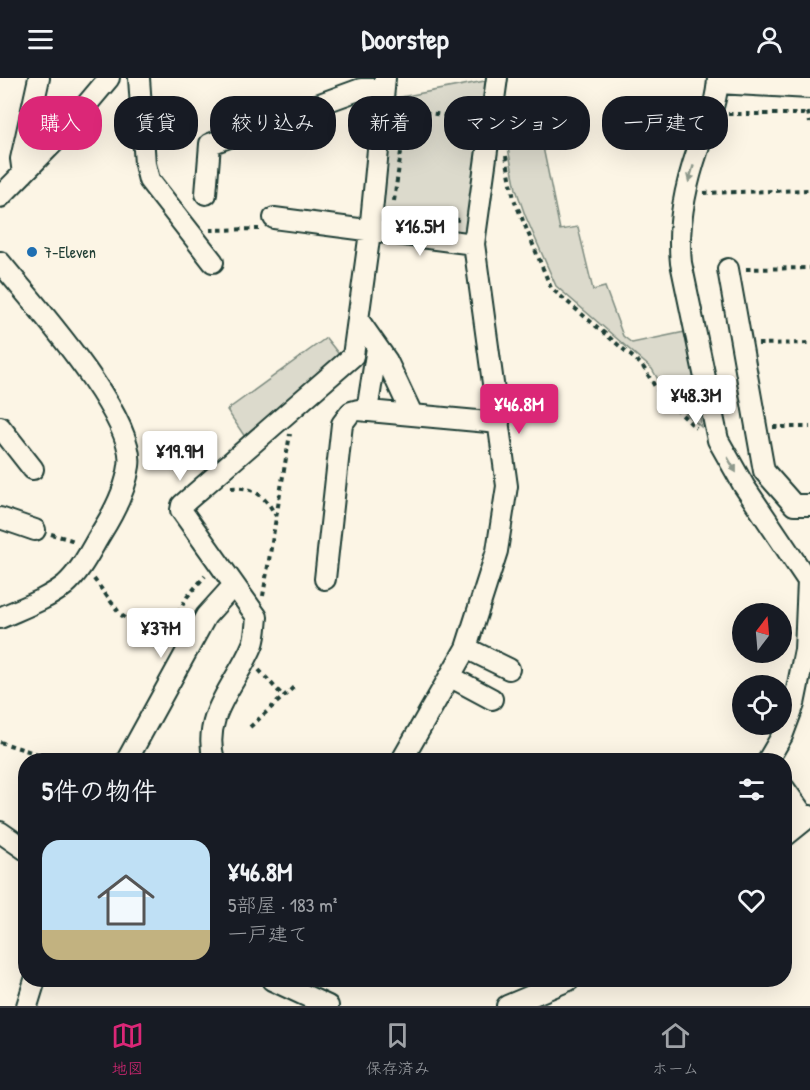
<!DOCTYPE html>
<html lang="ja">
<head>
<meta charset="utf-8">
<style>
  :root { --surface:#171b24; --page:#242831; --text:#f1f3f6; --muted:#9ea1a6; --line:#363941; --accent:#db2777 }
  body { margin:0; font-family:"Patrick Hand","Klee One",sans-serif; background:var(--page); color:var(--text); height:100vh; display:flex; flex-direction:column; font-size:22px; white-space:nowrap }
  * { box-sizing:border-box; margin:0 }
  p { font-size:20px; color:var(--muted) }
  .icon { flex:none; width:33px; height:33px; fill:none; stroke:currentColor; stroke-width:2; stroke-linecap:round; stroke-linejoin:round }
  .map { position:relative; flex:1; overflow:hidden }
  .side { position:absolute; left:18px; top:675px; width:774px; height:234px; display:flex; flex-direction:column; background:var(--surface); border-radius:24px; box-shadow:0 6px 24px #0002 }
  .side>* { flex:none }
  .guide { position:absolute; left:18px; top:18px; width:774px; height:54px; display:flex; gap:12px }
  .needle { width:39px; rotate:16deg }
  .controls { position:absolute; left:732px; top:525px; display:grid; gap:12px }
  .controls a { display:grid; place-items:center; width:60px; height:60px; border-radius:50%; background:var(--surface); box-shadow:0 6px 24px #0002; font-size:30px }
  .price { position:absolute; translate:-50% -51px; padding:0 14px; border-radius:6px; background:#fff; color:#222; font-size:20px; line-height:39px; filter:drop-shadow(0 2px 3px #0008) }
  .price::after { content:''; position:absolute; left:50%; top:36px; width:18px; height:14px; margin-left:-9px; background:inherit; clip-path:polygon(0 0,100% 0,50% 100%) }
  .price.selected { background:var(--accent); color:#fff }
  ul { padding:0; list-style:none }
  li { display:flex; align-items:center; gap:18px; height:150px; padding:0 24px }
  li+li { border-top:2px solid var(--line) }
  li span { display:grid; place-items:center; flex:none; width:168px; height:120px; border-radius:18px; color:#555 }
  li>.icon { margin-inline-start:auto }
  span .icon { width:72px; height:72px; fill:#fffc; stroke-width:1 }
  li b { font-size:26px }
  h2 { display:flex; justify-content:space-between; align-items:center; height:72px; padding:0 24px; font-size:26px }
  .tag { padding:0 21px; border-radius:24px; background:var(--surface); box-shadow:0 6px 24px #0002; font-size:21px; line-height:54px }
  .tag.selected { background:var(--accent); color:#fff }
  header { display:flex; justify-content:space-between; align-items:center; height:78px; padding:0 24px; background:var(--surface); font-size:27px; font-weight:800 }
  .tabs { display:flex; justify-content:space-around; align-items:center; height:84px; border-top:2px solid var(--line); background:var(--surface); font-size:16px; color:var(--muted) }
  .tabs a { display:grid; justify-items:center; gap:3px }
  .tabs .selected { color:var(--accent) }
  .map>svg:first-child { display:block }
  .green { fill:#dcdacc; stroke:#7e8c80; stroke-width:1.5 }
  .lines { fill:none; stroke-linecap:round; stroke-linejoin:round }
  .minor-casing { stroke:#1f3d34; stroke-width:24 }
  .path { stroke:#1f3d34; stroke-width:4; stroke-dasharray:4.5 4.5; stroke-linecap:butt }
  .minor { stroke:#fcf5e5; stroke-width:20 }
  .oneway { fill:#8e998c }
  .poi-dot { fill:#1f6fb2; stroke:#fcf5e5; stroke-width:2 }
  .labels { text-anchor:middle; stroke-width:6; stroke-linejoin:round; paint-order:stroke }
  .poi-label { font-size:16px; fill:#1f3d34; stroke:#fcf5e5; text-anchor:start }
</style>
</head>
<body>
<header><svg class="icon" aria-label="menu" viewBox="0 0 24 24"><path d="M4 6h16M4 12h16M4 18h16"/></svg>Doorstep<svg class="icon" aria-label="person" viewBox="0 0 24 24"><circle cx="12" cy="8" r="4"/><path d="M4 21q1-7 8-7t8 7"/></svg></header>
<div class="map">
<svg width="810" height="928" viewBox="0 0 810 928">
  <rect width="100%" height="100%" fill="#fcf5e5"/>
  <filter id="ink" filterUnits="userSpaceOnUse"><feTurbulence type="fractalNoise" baseFrequency=".0167" numOctaves="2"/><feDisplacementMap in="SourceGraphic" scale="12" xChannelSelector="R" yChannelSelector="G"/><feConvolveMatrix kernelMatrix="1 2 1 2 8 2 1 2 1" color-interpolation-filters="sRGB"/></filter>
  <g filter="url(#ink)">
    <path class="green" d="M 490,2 L 472,149 L 465,154 L 394,149 L 378,138 L 391,21 Z
      M 537,40 L 560,152 L 578,149 L 593,212 L 605,209 L 623,258 L 632,265 L 685,254 L 696,298 L 701,349 L 668,319 L 652,291 L 556,208 L 525,137 L 516,111 L 507,65 L 507,46 Z
      M 326,260 L 345,284 L 247,362 L 227,332 Z"/>
    <g class="lines">
      <defs>
        <path id="minor" d="M 139,0 L 145,86 L 149,102 L 213,184
          M 718,0 C 717,26 706,47 698,71 C 685,109 677,146 681,185 L 718,362 L 744,408 L 808,503 L 805,572 L 794,626 L 782,658 L 768,682
          M 718,5 L 810,10
          M 23,96 L 21,81 L 39,0
          M 206,116 L 210,66 L 361,11 L 384,11
          M 0,119 L 61,57 L 109,0
          M 274,140 L 474,166
          M 0,184 C 32,224 137,339 129,388 C 126,411 113,436 101,455 C 90,473 81,493 65,507 C 46,522 22,530 0,540
          M 728,191 L 764,393 L 794,427 L 810,427
          M 359,243 L 387,283 L 412,336
          M 367,333 L 377,270
          M 0,349 L 33,391
          M 0,440 L 35,452
          M 325,501 L 342,346 L 351,334 L 358,332 L 499,345
          M 466,570 L 509,591
          M 451,599 L 492,621
          M 127,682 L 206,538 L 234,507
          M 214,682 C 201,637 237,606 253,566 C 256,558 256,547 257,539 L 181,432 L 182,427 L 353,278 L 370,154 L 385,0
          M 402,682 L 466,570 L 497,473 L 507,408 L 474,166 L 497,0
          M 784,710 L 806,741
          M 0,754 L 26,772
          M 784,759 L 810,738
          M 272,902 L 328,928
          M 27,928 L 35,902
          M 507,928 L 569,902"/>
      </defs>
      <use href="#minor" class="minor-casing"/>
      <path class="path" d="M 407,32 L 473,41
        M 808,34 L 810,45
        M 728,36 L 808,36
        M 506,78 L 514,121 L 551,210 L 642,287 L 659,315 L 696,350
        M 704,115 L 810,112
        M 394,123 L 407,32 L 403,21
        M 393,133 L 459,142
        M 210,152 L 259,151
        M 746,191 L 810,190
        M 758,266 L 810,265
        M 773,349 L 810,349
        M 231,410 C 254,408 265,418 276,438
        M 51,456 L 75,463
        M 94,501 L 121,537 L 163,563 L 187,519 L 205,498
        M 263,518 L 290,356
        M 259,592 L 283,618
        M 250,649 L 295,608
        M 0,664 L 56,682"/>
      <use href="#minor" class="minor"/>
    </g>
    <defs><path id="oneway-solid" d="M-6-.8H1V-3.2L6.5 0L1 3.2V.8H-6Z" transform="scale(1.5)"/></defs>
    <g class="oneway">
      <use href="#oneway-solid" transform="translate(691 96) rotate(107)"/>
      <use href="#oneway-solid" transform="translate(732 387) rotate(60)"/>
    </g>
  </g>
  <circle class="poi-dot" cx="32" cy="174" r="6"/>
  <g class="labels">
    <g class="poi-label">
      <text x="44" y="180">7-Eleven</text>
    </g>
  </g>
</svg>
<div class="controls">
<a><svg class="needle" viewBox="-14 -14 28 28"><path d="M0-13l5 13h-10z" fill="#e53935"/><path d="M0 13l5-13h-10z" fill="#9ea1a6"/></svg></a>
<a><svg class="icon" aria-label="locate" viewBox="0 0 24 24"><circle cx="12" cy="12" r="6"/><path d="M12 2v4M12 18v4M2 12h4M18 12h4"/></svg></a>
</div>
<b class="price" style="left:420px;top:179px">¥16.5M</b>
<b class="price" style="left:696px;top:348px">¥48.3M</b>
<b class="price selected" style="left:519px;top:357px">¥46.8M</b>
<b class="price" style="left:180px;top:404px">¥19.9M</b>
<b class="price" style="left:161px;top:581px">¥37M</b>
<div class="guide">
<a class="tag selected">購入</a>
<a class="tag">賃貸</a>
<a class="tag">絞り込み</a>
<a class="tag">新着</a>
<a class="tag">マンション</a>
<a class="tag">一戸建て</a>
</div>
<section class="side">
<h2>5件の物件<svg class="icon" aria-label="filters" viewBox="0 0 24 24"><path d="M4 7h16M4 17h16"/><circle cx="9" cy="7" r="2"/><circle cx="15" cy="17" r="2"/></svg></h2>
<ul>
<li><span style="background:linear-gradient(#bfe0f5 75%,#c2b280 0)"><svg class="icon" aria-label="home" viewBox="0 0 24 24"><path d="M3 11l9-7 9 7M6 9v11h12V9"/></svg></span><div><b>¥46.8M</b><p>5部屋 · 183 m²</p><p>一戸建て</p></div><svg class="icon" aria-label="heart" viewBox="0 0 24 24"><path d="M12 20l-8-8c-3-5 5-10 8-4 3-6 11-1 8 4z"/></svg></li>
</ul>
</section>
</div>
<nav class="tabs">
<a class="selected"><svg class="icon" aria-label="map" viewBox="0 0 24 24"><path d="M3 6l6-2 6 2 6-2v14l-6 2-6-2-6 2zM9 4v14M15 6v14"/></svg>地図</a>
<a><svg class="icon" aria-label="saved" viewBox="0 0 24 24"><path d="M7 4h10v16l-5-4-5 4z"/></svg>保存済み</a>
<a><svg class="icon" aria-label="home" viewBox="0 0 24 24"><path d="M3 11l9-7 9 7M6 9v11h12V9"/></svg>ホーム</a>
</nav>
</body>
</html>
